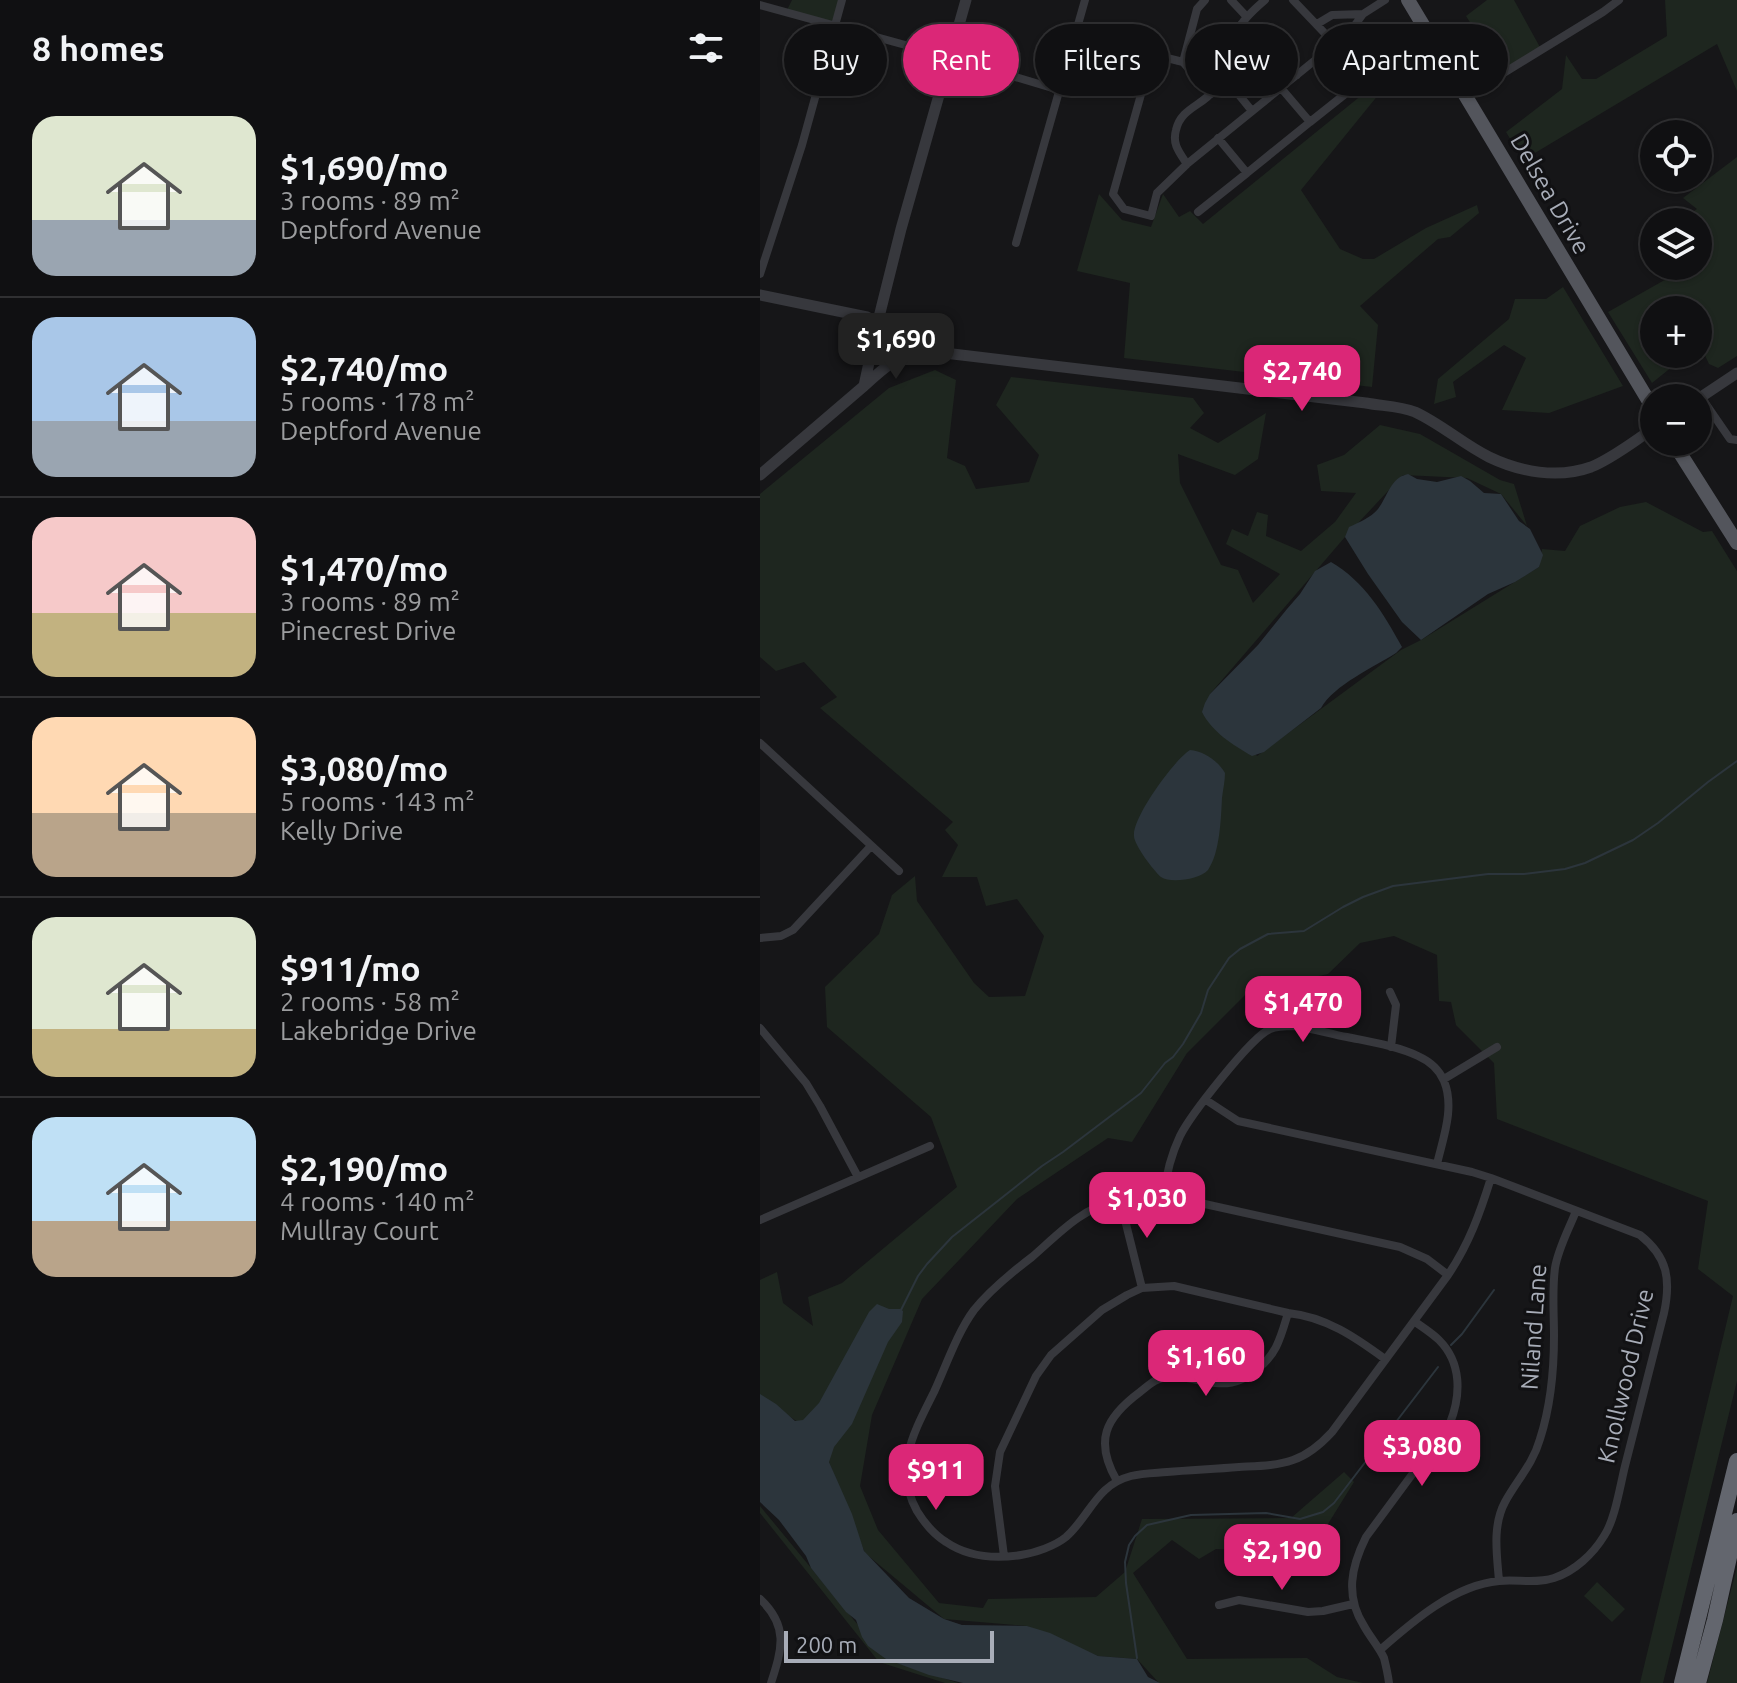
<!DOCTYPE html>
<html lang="en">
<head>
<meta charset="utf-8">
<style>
  :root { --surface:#101012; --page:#19191b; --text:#f1f3f6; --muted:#9c9d9f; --line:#303032; --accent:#db2777 }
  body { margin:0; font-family:Ubuntu,sans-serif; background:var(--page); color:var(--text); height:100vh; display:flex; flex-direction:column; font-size:30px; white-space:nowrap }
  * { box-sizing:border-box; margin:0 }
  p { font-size:26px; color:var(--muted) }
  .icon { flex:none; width:44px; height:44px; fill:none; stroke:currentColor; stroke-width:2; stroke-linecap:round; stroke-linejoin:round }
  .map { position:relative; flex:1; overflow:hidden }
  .details { display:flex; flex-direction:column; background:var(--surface); width:760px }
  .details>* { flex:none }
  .top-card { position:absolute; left:24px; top:24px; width:760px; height:72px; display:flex; gap:16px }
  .fabs { position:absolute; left:880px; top:120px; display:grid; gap:16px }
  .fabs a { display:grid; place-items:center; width:72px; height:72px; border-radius:50%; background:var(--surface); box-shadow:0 2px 6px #0004,0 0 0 2px var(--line); font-size:40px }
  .scale { position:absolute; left:24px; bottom:20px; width:210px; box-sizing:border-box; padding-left:8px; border:4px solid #a8adb8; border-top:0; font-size:22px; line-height:28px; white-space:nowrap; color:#a8adb8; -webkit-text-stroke:6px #111113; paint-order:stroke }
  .price { position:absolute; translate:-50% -68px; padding:0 18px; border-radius:16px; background:var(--accent); color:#fff; font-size:26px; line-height:52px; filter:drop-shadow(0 2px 4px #0008) }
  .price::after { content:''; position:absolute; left:50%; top:48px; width:24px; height:18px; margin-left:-12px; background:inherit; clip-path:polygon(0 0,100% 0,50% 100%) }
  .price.current { background:#222; color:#fff }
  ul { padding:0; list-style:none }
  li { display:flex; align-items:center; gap:24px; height:200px; padding:0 32px }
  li+li { border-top:2px solid var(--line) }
  li span { display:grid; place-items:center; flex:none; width:224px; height:160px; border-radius:24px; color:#555 }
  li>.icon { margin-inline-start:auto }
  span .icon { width:96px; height:96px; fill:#fffc; stroke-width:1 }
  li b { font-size:34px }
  h2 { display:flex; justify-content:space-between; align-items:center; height:96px; padding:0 32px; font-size:34px }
  .chip { padding:0 28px; border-radius:36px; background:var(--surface); box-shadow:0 2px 6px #0004,0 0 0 2px var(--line); font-size:28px; line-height:72px }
  .chip.current { background:var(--accent); color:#fff }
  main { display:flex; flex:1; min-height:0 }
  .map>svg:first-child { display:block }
  .green { fill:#1e261f }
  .water { fill:#2c353c }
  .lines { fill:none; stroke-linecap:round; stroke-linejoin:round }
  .stream { stroke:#2c353c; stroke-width:2 }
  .minor { stroke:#37383d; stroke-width:8 }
  .tertiary { stroke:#37383d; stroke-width:11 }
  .primary { stroke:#53555c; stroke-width:14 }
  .motorway { stroke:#63666e; stroke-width:16 }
  .labels { text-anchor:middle; stroke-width:6; stroke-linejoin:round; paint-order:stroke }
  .street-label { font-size:24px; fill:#a8adb8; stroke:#111113 }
</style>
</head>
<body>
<main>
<section class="details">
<h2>8 homes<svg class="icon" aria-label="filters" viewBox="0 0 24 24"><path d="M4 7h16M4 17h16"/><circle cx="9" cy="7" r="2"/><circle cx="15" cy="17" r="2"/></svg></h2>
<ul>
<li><span style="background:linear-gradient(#dfe7d0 65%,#9aa5b1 0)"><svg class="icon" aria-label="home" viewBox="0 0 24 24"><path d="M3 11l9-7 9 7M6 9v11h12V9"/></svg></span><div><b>$1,690/mo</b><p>3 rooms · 89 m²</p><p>Deptford Avenue</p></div></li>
<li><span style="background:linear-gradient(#a9c7e8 65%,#9aa5b1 0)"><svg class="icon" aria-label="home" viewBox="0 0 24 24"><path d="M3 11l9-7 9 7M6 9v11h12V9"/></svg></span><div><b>$2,740/mo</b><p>5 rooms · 178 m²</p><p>Deptford Avenue</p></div></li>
<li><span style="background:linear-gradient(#f6c9c9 60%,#c2b280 0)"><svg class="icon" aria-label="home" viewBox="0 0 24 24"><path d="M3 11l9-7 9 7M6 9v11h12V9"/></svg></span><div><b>$1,470/mo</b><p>3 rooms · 89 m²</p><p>Pinecrest Drive</p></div></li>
<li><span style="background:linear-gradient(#ffd9b3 60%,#b9a48a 0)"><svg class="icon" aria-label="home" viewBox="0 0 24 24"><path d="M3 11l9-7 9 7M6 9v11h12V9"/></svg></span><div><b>$3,080/mo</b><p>5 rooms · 143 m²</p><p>Kelly Drive</p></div></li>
<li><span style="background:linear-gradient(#dfe7d0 70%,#c2b280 0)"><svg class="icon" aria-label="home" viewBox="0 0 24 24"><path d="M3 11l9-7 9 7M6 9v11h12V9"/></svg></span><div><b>$911/mo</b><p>2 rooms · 58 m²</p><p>Lakebridge Drive</p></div></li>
<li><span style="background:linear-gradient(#bfe0f5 65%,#b9a48a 0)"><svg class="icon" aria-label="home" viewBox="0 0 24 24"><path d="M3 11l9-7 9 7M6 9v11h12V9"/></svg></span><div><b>$2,190/mo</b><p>4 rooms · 140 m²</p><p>Mullray Court</p></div></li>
</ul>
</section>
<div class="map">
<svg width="977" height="1683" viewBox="0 0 977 1683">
  <rect width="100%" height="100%" fill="#161618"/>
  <path class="green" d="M 32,0 L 80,0 L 72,26 L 26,12 Z
    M 727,0 L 754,0 L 781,49 L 742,73 L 706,16 Z
    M 905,0 L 977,0 L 977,91 L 957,44 L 763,160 L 746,132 L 802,89 L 806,55 L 822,79 L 836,79 L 907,36 Z
    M 608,90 L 619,94 L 541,190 L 580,249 L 603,259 L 614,259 L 666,228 L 717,205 L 719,213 L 690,237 L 678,239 L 600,306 L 618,325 L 612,387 L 364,358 L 370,283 L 317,271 L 339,194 L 362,220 L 391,227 L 403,194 L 419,217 L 430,211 L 443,224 Z
    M 977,157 L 977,356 L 958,368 L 949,364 L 940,345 L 938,346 L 938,310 L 894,310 L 894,354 L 928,354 L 892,383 L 848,312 L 917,273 L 915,266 L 938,266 L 938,222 L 917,222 L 937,209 L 923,198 Z
    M 803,287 L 863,386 L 789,413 L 742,410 L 766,358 L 744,345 L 693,382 L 696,397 L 674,404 L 678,379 L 749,319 L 755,299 L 786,299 Z
    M 175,370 L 196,380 L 187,458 L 205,466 L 216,489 L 269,482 L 279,455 L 236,405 L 251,377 L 433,398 L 444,413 L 430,428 L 458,443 L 506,413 L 498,459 L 475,475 L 418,454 L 420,483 L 461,565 L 478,570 L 493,603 L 520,574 L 466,544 L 472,529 L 488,536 L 497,512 L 508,515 L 506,536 L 541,551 L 575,522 L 596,493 L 561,491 L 557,465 L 584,455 L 620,425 L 660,434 L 740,480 L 754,484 L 767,526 L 741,494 L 707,478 L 643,475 L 585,537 L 450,694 L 497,756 L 641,650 L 661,640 L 779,567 L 782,549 L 805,551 L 820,526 L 860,507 L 886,502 L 943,532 L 952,531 L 977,571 L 977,1381 L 903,1683 L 880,1683 L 973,1296 L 938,1269 L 948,1201 L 737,1119 L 734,1063 L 696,1025 L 691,1002 L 679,1001 L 677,955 L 634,936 L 600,943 L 568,974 L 489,991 L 427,1053 L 372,1142 L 348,1138 L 257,1199 L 162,1299 L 112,1415 L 100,1486 L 118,1530 L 179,1603 L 223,1608 L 228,1599 L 336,1597 L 365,1572 L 382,1519 L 531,1518 L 584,1472 L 594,1482 L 550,1553 L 456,1549 L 439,1559 L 412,1540 L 373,1573 L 427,1659 L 547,1658 L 577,1677 L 603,1683 L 399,1683 L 377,1659 L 338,1656 L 267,1626 L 184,1619 L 105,1553 L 69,1462 L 38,1422 L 0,1397 L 0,1280 L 17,1272 L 23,1303 L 53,1326 L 48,1297 L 82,1283 L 197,1187 L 171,1117 L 67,1027 L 65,987 L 119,934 L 132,895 L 155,876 L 157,901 L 214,983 L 229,997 L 265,996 L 284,936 L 257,899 L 226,906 L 217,877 L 182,877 L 198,845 L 185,830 L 193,822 L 60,708 L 77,697 L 44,662 L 16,671 L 0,657 L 0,494 L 129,388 Z
    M 0,1506 L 126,1659 L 198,1683 L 185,1683 L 119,1662 L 0,1513 Z
    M 977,1567 L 977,1683 L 947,1683 Z
    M 837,1582 L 865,1609 L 852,1622 L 824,1596 Z"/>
  <path class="water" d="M 648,474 L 657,479 L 677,482 L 701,476 L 710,481 L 724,493 L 741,494 L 759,521 L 770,529 L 783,555 L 779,567 L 755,582 L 728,594 L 661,640 L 642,622 L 608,574 L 585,537 L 589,527 C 600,522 610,518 618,509 C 628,496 630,478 648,474 Z
    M 571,562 C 604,581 624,614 642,647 L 636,653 C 614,667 574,685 561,708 L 504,752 L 492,756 C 473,745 452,732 442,712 L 445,703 L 450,694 L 498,645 L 527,609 L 540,594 L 555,571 Z
    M 430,750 C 444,751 458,761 465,773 C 465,781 463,789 462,798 C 461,818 460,853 448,870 C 440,879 411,884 401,877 C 394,871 374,845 374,836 C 372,818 414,760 430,750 Z
    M 117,1304 L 129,1309 L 140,1309 L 143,1311 L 142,1322 L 128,1342 L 92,1424 L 74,1447 L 69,1462 L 92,1514 L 104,1551 L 149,1598 L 184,1619 L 202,1625 L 267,1626 L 290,1633 L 338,1656 L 377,1659 L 388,1677 L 400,1683 L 203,1683 L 169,1675 L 126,1659 L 108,1646 L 102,1637 L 96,1620 L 86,1612 L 51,1568 L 46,1556 L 19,1520 L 0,1502 L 0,1394 L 16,1404 L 35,1421 L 43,1420 L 59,1403 L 109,1312 Z"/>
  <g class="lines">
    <path class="stream" d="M 141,1310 L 158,1276 L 167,1264 L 192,1237 L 282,1166 L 303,1152 L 381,1093 L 405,1063 L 413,1057 L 423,1044 L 441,1013 L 448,990 L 469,958 L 480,949 L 508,934 L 544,931 L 583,907 L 603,897 L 633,886 L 728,874 L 764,874 L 805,869 L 825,863 L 873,840 L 898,823 L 948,782 L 977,761
      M 691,1345 L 702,1334 L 734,1290
      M 377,1658 L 366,1583 L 365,1562 L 369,1545 L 375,1536 L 387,1525 L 431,1515 L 506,1513 L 540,1519 L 563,1512 L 574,1503 L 678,1367"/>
    <path class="minor" d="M 445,0 L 437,9 L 423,62 L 407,58 L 389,66 L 353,194 L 364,209 L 391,216 L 397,193 L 427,164 C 419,152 412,144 416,130 C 421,108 442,106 454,90 C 469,71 464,64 471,44 C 477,25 491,12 505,0
      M 471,0 L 486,16
      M 533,0 L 575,44
      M 0,5 L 189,57 L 299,90
      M 557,24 L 572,15 L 603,14
      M 495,31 L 537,75
      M 423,62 L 451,94
      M 475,90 L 492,111
      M 706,96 L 843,12 L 859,0
      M 550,122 L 599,83
      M 458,138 L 487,173 L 550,122 L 521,88
      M 427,164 L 575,44 L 592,29 L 603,14 L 625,0
      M 438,212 L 487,173
      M 256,243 L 325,0
      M 0,274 L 42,145 L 82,0
      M 941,397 L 970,439 L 977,440
      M 0,743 L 139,871
      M 0,938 L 21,936 L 33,930 L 111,846
      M 630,992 L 636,1005 L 631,1047
      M 0,1028 L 46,1083 L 60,1106 L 98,1177
      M 684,1079 L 737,1047
      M 446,1100 L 478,1121 L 712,1172 L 731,1178 L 880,1235 C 908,1257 911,1280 904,1313 C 891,1364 878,1415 865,1466 C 860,1486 855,1520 844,1536 C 833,1554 815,1571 794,1578 C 776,1584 757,1579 739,1581 C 694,1585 652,1622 620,1650
      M 404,1195 C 406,1175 411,1155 420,1136 C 430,1116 490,1038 510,1029 C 517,1026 526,1026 534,1026 C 552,1028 570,1034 587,1037 C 611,1042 637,1046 658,1056 C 669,1061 679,1069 684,1081 C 695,1108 683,1138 677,1164
      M 360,1200 L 382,1288
      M 0,1220 L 170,1146
      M 688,1275 L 667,1259 L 640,1247 L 404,1195 C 376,1194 342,1201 318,1218 C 302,1229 287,1244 272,1257 C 251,1273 230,1290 214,1310 C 197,1333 186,1366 174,1392 C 154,1432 133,1468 157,1511 C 165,1524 173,1534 186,1542 C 208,1557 235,1559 261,1555 C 275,1553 295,1546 306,1537 C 330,1516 336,1485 371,1476 C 382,1473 395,1473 407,1472 C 431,1470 455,1469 479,1467 C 497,1466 516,1466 533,1460 C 548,1455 561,1444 572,1432 L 688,1275 C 709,1244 720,1213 731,1178
      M 357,1481 C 334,1441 345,1418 380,1392 C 389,1385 396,1378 407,1377 C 431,1374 456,1390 480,1380 C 486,1378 491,1373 496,1370 C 517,1355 521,1336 528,1313
      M 244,1556 L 235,1486 L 240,1452 L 276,1376 L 291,1355 L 342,1310 L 367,1295 L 382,1288 L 414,1286 L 528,1313 C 566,1317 595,1337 625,1359
      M 739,1581 C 737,1555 732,1526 745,1502 C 757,1480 773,1464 780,1439 C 791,1405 794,1371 794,1336 C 794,1314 792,1290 795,1268 C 798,1249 809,1229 816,1211
      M 0,1599 C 29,1626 22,1649 11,1683
      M 459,1605 L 479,1600 L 548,1612 L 563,1611 L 593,1604
      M 629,1683 C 628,1675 626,1666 624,1658 C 619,1647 610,1637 604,1626 C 585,1596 591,1567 606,1537 L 690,1423 C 701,1395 702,1363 679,1340 C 672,1333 662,1327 654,1321"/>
    <path class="tertiary" d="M 0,295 L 107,317 L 153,352
      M 104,386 C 129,363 141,351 176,352 L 606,403 C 622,406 640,406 655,412 C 681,424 703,444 729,457 C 760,472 798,479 831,467 C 853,458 874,441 894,428
      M 938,399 L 977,373
      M 0,475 L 104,386 L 117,325 L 141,229 L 206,0"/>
    <path class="primary" d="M 648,0 L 894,410
      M 913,442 L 977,543"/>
    <path class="motorway" d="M 922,1683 L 977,1461
      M 938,1683 L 955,1620 L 977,1521"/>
  </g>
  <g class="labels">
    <g class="street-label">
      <text transform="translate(790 194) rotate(60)" y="8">Delsea Drive</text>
      <text transform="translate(774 1327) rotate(-86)" y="8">Niland Lane</text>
      <text transform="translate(866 1376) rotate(-77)" y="8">Knollwood Drive</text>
    </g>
  </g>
</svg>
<div class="fabs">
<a><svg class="icon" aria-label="locate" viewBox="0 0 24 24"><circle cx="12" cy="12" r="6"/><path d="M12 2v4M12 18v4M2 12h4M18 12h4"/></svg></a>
<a><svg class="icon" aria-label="layers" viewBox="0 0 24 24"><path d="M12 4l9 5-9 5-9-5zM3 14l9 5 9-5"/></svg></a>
<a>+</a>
<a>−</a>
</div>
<div class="scale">200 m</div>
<b class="price current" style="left:136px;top:381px">$1,690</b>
<b class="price" style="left:542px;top:413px">$2,740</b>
<b class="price" style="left:543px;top:1044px">$1,470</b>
<b class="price" style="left:387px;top:1240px">$1,030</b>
<b class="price" style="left:446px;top:1398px">$1,160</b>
<b class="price" style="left:662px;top:1488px">$3,080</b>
<b class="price" style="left:176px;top:1512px">$911</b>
<b class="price" style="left:522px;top:1592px">$2,190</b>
<div class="top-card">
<a class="chip">Buy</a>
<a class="chip current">Rent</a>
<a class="chip">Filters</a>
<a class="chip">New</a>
<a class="chip">Apartment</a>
</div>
</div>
</main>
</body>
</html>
